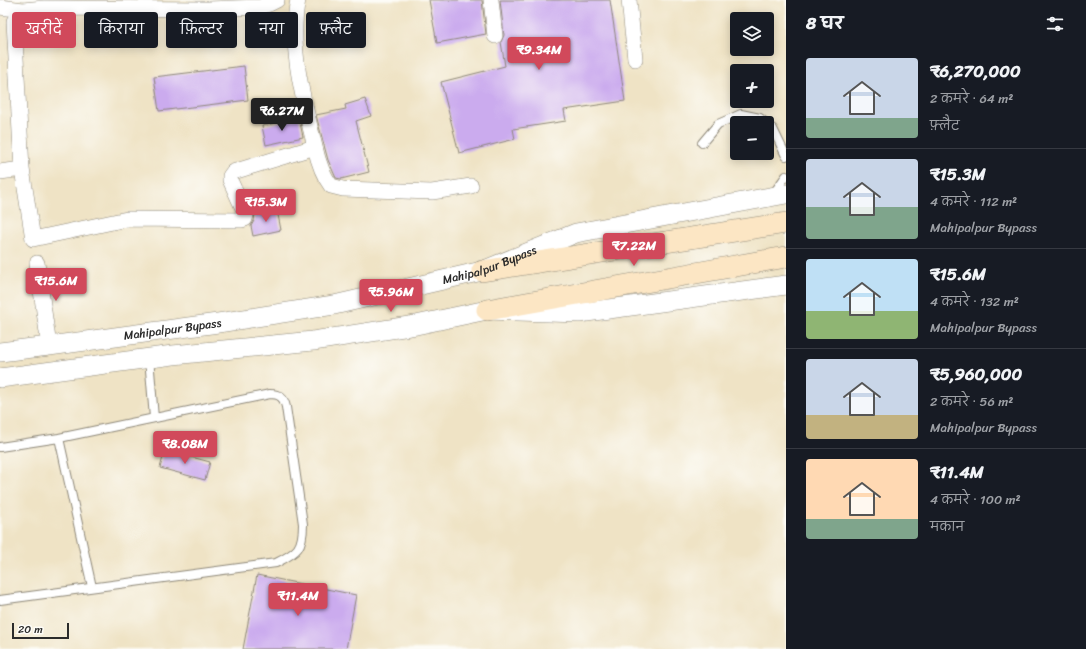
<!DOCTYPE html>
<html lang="hi">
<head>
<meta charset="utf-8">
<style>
  :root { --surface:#171b24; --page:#20242c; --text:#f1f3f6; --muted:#9ea1a6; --line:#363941; --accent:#d1495b }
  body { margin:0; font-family:Sriracha,"Playpen Sans Deva",sans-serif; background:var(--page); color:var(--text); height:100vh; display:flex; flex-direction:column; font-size:15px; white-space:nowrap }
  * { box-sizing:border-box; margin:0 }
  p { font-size:13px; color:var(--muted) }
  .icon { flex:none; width:22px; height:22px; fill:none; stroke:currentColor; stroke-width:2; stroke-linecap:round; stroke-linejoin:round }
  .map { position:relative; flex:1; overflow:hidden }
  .sheet { display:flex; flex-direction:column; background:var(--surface); width:300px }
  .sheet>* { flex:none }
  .hud { position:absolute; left:12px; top:12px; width:380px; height:36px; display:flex; gap:8px }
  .buttons { position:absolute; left:730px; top:12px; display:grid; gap:8px }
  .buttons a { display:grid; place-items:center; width:44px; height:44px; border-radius:4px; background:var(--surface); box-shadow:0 2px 10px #0003; font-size:20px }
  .scale { position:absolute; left:12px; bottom:10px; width:57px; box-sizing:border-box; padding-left:4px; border:2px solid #2b2b2b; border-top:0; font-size:11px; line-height:14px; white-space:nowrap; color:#2b2b2b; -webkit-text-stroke:3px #fdfcf7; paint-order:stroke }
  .price { position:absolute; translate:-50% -34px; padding:0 9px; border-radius:4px; background:var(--accent); color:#fff; font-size:13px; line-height:26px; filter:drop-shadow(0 1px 2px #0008) }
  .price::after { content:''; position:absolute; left:50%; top:24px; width:12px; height:9px; margin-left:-6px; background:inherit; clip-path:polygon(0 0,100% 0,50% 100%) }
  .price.active { background:#222; color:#fff }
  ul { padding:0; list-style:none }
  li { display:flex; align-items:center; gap:12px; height:100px; padding:0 20px }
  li+li { border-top:1px solid var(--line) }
  li span { display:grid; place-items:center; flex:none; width:112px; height:80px; border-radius:4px; color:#555 }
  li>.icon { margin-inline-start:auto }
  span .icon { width:48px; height:48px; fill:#fffc; stroke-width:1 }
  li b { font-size:17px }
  h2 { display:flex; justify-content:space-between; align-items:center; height:48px; padding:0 20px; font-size:17px }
  .chip { padding:0 14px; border-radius:4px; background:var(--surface); box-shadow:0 2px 10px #0003; font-size:14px; line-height:36px }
  .chip.active { background:var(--accent); color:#fff }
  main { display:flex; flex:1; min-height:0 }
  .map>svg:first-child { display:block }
  .building { fill:#cbabee }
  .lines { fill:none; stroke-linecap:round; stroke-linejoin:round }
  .service-casing { stroke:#8d8778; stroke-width:10 }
  .minor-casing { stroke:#8d8778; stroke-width:16 }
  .tertiary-casing { stroke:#8d8778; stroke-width:20 }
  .secondary-casing { stroke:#8d8778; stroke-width:22 }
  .service { stroke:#fff; stroke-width:8 }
  .minor { stroke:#fff; stroke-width:15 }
  .tertiary { stroke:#fff; stroke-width:19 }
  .secondary { stroke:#fce6c4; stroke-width:21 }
  .labels { text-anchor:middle; stroke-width:4; stroke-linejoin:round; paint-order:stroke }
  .street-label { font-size:12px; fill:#2b2b2b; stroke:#fdfcf7 }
</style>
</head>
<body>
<main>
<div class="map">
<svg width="786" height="649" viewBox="0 0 786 649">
  <rect width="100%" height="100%" fill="#fdfcf7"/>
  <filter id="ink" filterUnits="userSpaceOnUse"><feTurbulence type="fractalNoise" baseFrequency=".025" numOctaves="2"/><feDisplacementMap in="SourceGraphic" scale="8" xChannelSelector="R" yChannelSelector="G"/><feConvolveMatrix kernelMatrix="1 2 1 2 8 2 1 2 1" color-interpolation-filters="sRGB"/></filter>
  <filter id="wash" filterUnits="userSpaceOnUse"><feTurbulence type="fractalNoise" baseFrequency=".012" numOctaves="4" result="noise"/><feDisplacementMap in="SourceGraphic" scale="16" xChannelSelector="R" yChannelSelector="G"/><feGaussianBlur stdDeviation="0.9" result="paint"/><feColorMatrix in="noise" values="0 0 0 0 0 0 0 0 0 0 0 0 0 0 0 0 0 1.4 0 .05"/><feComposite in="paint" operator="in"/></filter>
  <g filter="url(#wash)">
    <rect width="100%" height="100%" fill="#efe3c5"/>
    <g id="blocks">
      <path class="building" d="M 429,0 L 482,0 L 486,34 L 437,43 Z
        M 500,0 L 610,0 L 625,101 L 564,110 L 566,121 L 513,129 L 515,139 L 459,153 L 441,82 L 505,66 L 501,42 L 504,35 Z
        M 244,66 L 248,100 L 159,111 L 154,77 Z
        M 365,99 L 371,116 L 356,121 L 369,172 L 341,179 L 336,178 L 328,160 L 316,115 L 346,109 L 345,105 Z
        M 299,118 L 303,137 L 266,145 L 262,126 Z
        M 277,210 L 281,230 L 253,236 L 251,226 L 254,221 L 255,214 Z
        M 165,450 L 210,462 L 205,480 L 160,468 Z
        M 257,575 L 356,595 L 346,649 L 243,649 Z"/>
    </g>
  </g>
  <g filter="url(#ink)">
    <use href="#blocks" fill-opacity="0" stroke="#8d8778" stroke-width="1"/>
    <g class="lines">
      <defs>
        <path id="service" d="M 767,124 L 773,129 L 786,156
          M 702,143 L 718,124 L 741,114 L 760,118 L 766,123
          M 774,193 L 786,176
          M 149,358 L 154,418
          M 59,438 L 92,587
          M 0,447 L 59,438 L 270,394 C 280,394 284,398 286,407 L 303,524 C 303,548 298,552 276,563 L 0,600"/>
        <path id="minor" d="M 277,0 L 269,4 L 260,7 L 208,9 L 44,8 L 23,10 L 14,21 L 22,169 L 33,239 L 127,219 L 242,220 L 245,219 L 246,215 L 230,180 L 230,176 L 233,172 L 315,147 C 318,161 322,174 331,186 L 343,189 L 432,192 L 471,186
          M 298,0 C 288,45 304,102 315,147
          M 491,0 L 495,36
          M 629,0 L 635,59
          M 0,7 L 23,10
          M 0,172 L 22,169
          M 37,263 L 49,346"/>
        <g id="tertiary">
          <path id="s1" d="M 0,352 L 49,346 L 218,323 L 334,305 L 482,271 L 576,233 L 786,194"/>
          <path d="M 0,378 L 173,355 L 313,341 L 416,325 L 487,310 L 579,313 L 786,285"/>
        </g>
        <path id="secondary" d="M 482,271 L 786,223
          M 487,310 L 786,257"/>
      </defs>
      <use href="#service" class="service-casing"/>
      <use href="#minor" class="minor-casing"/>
      <use href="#tertiary" class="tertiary-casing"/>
      <use href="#secondary" class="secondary-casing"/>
      <use href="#service" class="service"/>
      <use href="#minor" class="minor"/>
      <use href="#tertiary" class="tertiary"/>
      <use href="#secondary" class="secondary"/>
    </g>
  </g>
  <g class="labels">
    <g class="street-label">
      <text dy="4" stroke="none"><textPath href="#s1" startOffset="498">Mahipalpur Bypass</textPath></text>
      <text dy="4" stroke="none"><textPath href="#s1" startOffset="174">Mahipalpur Bypass</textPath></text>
    </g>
  </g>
</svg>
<div class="buttons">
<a><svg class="icon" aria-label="layers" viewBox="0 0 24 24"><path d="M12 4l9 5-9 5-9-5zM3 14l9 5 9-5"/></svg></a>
<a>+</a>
<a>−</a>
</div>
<div class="scale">20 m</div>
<b class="price" style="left:539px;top:71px">₹9.34M</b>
<b class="price active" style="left:282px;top:132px">₹6.27M</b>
<b class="price" style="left:266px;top:223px">₹15.3M</b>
<b class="price" style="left:634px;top:267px">₹7.22M</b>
<b class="price" style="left:56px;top:302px">₹15.6M</b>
<b class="price" style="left:391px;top:313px">₹5.96M</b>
<b class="price" style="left:185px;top:465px">₹8.08M</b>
<b class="price" style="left:298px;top:617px">₹11.4M</b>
<div class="hud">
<a class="chip active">खरीदें</a>
<a class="chip">किराया</a>
<a class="chip">फ़िल्टर</a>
<a class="chip">नया</a>
<a class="chip">फ़्लैट</a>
</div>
</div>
<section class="sheet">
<h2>8 घर<svg class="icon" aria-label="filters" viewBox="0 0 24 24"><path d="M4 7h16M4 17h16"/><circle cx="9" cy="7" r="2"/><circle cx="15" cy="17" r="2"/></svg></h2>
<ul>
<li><span style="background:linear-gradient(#c9d6e8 75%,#7fa58c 0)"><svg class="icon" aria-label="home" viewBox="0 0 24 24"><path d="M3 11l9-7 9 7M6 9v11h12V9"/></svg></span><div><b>₹6,270,000</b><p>2 कमरे · 64 m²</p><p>फ़्लैट</p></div></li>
<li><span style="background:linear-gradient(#c9d6e8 60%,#7fa58c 0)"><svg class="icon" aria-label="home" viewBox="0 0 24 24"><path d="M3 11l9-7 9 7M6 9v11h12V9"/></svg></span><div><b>₹15.3M</b><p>4 कमरे · 112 m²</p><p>Mahipalpur Bypass</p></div></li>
<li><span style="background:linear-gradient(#bfe0f5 65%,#8fb573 0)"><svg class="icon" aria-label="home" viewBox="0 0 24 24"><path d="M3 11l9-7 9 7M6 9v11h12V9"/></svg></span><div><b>₹15.6M</b><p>4 कमरे · 132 m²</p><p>Mahipalpur Bypass</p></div></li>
<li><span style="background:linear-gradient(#c9d6e8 70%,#c2b280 0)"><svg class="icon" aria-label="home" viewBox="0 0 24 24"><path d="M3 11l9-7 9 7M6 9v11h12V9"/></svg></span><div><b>₹5,960,000</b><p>2 कमरे · 56 m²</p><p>Mahipalpur Bypass</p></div></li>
<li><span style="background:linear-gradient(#ffd9b3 75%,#7fa58c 0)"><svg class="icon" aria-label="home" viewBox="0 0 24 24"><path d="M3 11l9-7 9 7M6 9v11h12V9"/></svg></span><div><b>₹11.4M</b><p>4 कमरे · 100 m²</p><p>मकान</p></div></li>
</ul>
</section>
</main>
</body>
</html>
